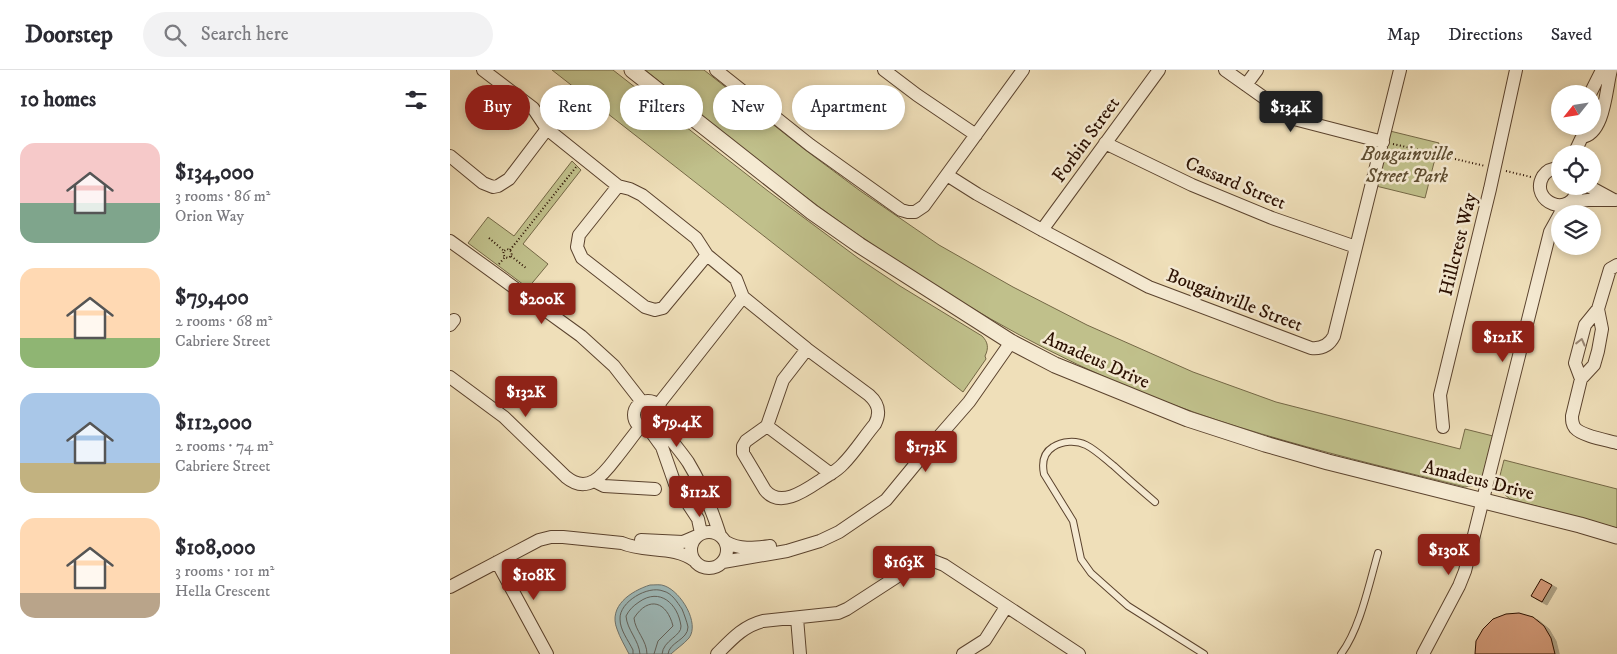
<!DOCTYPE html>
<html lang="en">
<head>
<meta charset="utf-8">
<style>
  :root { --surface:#fff; --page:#f2f2f3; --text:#2b2b33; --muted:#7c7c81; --line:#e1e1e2; --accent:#8f2418 }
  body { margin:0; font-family:"IM FELL DW Pica",serif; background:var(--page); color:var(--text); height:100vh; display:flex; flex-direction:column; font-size:19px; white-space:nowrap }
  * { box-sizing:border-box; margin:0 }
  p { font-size:16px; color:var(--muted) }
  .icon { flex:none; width:28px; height:28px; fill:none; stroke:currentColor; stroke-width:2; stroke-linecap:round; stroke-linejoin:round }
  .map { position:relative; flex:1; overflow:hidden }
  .details { display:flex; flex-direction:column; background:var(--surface); width:450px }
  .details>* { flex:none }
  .top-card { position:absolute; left:15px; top:15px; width:475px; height:45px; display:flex; gap:10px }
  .needle { width:32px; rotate:240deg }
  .tools { position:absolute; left:1101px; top:15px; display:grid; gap:10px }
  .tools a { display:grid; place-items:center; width:50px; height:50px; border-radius:50%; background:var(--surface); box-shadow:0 2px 8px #0003; font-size:25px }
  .price { position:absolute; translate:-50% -42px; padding:0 11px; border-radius:5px; background:var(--accent); color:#fff; font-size:16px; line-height:32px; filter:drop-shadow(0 1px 2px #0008) }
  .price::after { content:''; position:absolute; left:50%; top:30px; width:15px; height:11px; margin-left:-8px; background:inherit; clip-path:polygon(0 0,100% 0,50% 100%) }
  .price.selected { background:#222; color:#fff }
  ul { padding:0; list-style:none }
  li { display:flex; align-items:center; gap:15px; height:125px; padding:0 20px }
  li span { display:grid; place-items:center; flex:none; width:140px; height:100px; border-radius:15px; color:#555 }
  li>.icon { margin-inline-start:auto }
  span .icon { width:60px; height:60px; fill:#fffc; stroke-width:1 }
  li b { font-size:21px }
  h2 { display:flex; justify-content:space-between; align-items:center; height:60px; padding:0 20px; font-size:21px }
  .pill { padding:0 18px; border-radius:22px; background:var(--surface); box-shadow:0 2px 8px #0003; font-size:18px; line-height:45px }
  .pill.selected { background:var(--accent); color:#fff }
  header { display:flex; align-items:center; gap:30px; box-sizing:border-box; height:70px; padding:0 25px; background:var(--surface); border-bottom:1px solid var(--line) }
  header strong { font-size:24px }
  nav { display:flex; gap:28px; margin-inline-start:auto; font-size:18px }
  .search { width:350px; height:45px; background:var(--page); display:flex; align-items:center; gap:12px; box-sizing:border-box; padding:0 18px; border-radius:28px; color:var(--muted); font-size:19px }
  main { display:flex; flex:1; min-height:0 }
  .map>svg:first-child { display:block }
  .green { fill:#c0c08b; stroke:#756846 }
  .water { fill:#9ebaba; stroke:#707670 }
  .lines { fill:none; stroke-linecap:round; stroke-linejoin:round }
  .shore { stroke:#64645d; stroke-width:1 }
  .building { fill:#d69d7b; stroke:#2a0f00; filter:url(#shadow) }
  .service-casing { stroke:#5b432e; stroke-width:8 }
  .minor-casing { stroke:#5b432e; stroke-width:14 }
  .tertiary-casing { stroke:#5b432e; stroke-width:17 }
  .path { stroke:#2a0f00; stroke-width:2; stroke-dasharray:1 2.5; stroke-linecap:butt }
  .service { stroke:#f5ead2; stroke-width:6 }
  .minor { stroke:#f5ead2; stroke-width:12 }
  .tertiary { stroke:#f5ead2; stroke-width:15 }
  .oneway { stroke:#9a8774 }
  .labels { text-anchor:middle; stroke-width:5; stroke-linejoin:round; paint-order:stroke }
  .street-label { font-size:19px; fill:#2a0f00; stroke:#f5ead2 }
  .park-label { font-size:19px; font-style:italic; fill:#5e4d31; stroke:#f5ead2 }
</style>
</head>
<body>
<header>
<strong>Doorstep</strong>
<div class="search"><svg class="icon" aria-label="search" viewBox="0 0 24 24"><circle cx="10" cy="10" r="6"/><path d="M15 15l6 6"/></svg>Search here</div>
<nav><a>Map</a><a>Directions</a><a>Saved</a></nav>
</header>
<main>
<section class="details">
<h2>10 homes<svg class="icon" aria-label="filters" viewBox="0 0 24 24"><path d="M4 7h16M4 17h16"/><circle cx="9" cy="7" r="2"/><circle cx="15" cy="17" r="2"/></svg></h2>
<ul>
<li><span style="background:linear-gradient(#f6c9c9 60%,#7fa58c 0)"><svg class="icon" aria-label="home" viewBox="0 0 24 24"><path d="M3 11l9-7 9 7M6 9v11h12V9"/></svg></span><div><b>$134,000</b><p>3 rooms · 86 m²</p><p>Orion Way</p></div></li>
<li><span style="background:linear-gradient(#ffd9b3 70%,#8fb573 0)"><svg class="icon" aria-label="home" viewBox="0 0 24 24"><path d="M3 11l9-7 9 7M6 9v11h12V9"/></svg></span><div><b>$79,400</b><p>2 rooms · 68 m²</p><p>Cabriere Street</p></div></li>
<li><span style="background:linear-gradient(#a9c7e8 70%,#c2b280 0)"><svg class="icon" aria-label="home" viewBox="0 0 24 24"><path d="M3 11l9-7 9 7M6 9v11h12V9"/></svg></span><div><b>$112,000</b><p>2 rooms · 74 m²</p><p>Cabriere Street</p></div></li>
<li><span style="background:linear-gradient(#ffd9b3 75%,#b9a48a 0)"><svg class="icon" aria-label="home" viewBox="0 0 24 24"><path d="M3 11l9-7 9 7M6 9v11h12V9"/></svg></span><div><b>$108,000</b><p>3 rooms · 101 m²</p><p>Hella Crescent</p></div></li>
</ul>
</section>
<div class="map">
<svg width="1167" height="584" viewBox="0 0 1167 584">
  <defs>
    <filter id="shadow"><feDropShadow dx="5" dy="3" stdDeviation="0" flood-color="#0004"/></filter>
  </defs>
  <rect width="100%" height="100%" fill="#efdfb9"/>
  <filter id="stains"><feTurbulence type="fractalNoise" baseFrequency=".004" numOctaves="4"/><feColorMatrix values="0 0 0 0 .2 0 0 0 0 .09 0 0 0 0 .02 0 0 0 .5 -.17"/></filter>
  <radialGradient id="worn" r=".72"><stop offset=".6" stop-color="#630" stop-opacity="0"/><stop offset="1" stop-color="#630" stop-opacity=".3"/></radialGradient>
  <path class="green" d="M 102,0 L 163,0 L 318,121 L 408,188 L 450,216 L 532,266 C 538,272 539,278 535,286 L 536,289 L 513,322 Z
    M 195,0 L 254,0 L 354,79 L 409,120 L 489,175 L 563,217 L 637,255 L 743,302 L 826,332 L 1010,379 L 1015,359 L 1043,366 L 1033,404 L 1026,415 L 1015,417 C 894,387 772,359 657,308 C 578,273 501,228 429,179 C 348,125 272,61 195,0 Z
    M 940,61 L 989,73 L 975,128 L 926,116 Z
    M 122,91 L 131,100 L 73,174 L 98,194 L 78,218 L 18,173 L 38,147 L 64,166 Z
    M 1054,390 L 1167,419 L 1167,458 L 1060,429 C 1044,417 1050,407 1054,390 Z"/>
  <path class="water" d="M 200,515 C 205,515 211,514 215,516 C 231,522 250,553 239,568 C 234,574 226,579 221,584 L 179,584 C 175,576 170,568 167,559 C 158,536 181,521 200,515 Z"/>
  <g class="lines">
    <path class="shore" d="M 183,584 L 183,580 C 178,570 170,560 170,549 C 169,532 198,515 213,521 C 222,523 227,532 232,539 C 234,544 237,552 238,557 C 238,570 219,572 218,584
      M 190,584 C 189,570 177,560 176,546 C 179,540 183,536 189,532 C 210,517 228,534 231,556 C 232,566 213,570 212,584
      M 197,584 C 197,570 185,561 184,548 C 199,525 217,532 223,556 L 208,571 L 204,584"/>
  </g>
  <path class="building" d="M 1091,509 L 1102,515 L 1092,532 L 1081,526 Z
    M 1069,543 L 1083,547 L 1094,556 L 1101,568 L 1105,584 L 1025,584 L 1026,571 L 1033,559 L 1043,549 L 1056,544 Z"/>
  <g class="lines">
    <defs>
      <path id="service" d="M 705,432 C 691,420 677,408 664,396 C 655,389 646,380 636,375 C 626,370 612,371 603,377 C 593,383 592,394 594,404 L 623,451 L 631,489 L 641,503 L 678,536 L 754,584
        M 891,584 C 910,559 919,514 928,483"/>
      <path id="minor" d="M 33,0 L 83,38 L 97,59 L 168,116 L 180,119 L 192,125 L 246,168 L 257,185 L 286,209 L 293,227 L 208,335
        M 266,0 L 360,75 L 451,140 L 458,142 L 465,142 L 474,136 L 573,0
        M 434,0 L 467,25 L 526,65
        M 775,0 L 844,49 L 933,72
        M 796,15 L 807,0
        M 1140,24 L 1152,0
        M 1132,67 C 1155,64 1156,17 1161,0
        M 655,73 L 742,115 L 822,148 L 906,177
        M 1124,84 L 1132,67
        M 0,86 L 33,113 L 43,117 L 48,116 L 59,109 L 97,59
        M 1110,98 C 1103,98 1097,100 1093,106 C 1078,132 1123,151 1128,116
        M 497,105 L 527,124 L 592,160 L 699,217 L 861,278 C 871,279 879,276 884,266 L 950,0
        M 168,116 L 129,165 L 127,177 L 132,188 L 195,237 L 205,240 L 213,238 L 257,185
        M 1138,116 L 1162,129
        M 1120,132 L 1138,130 L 1165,130
        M 592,160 L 709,0
        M 0,171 L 131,266 L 164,296 L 192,332
        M 293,227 L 357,279 L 419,325 C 428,333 431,342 425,354 C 414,367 405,382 393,394 C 387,401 378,405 371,410 C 356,420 330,439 315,420 L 293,383 L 293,376 L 296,371 L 317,356 L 333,310 L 357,279
        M 1148,239 L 1152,259 L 1148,281 L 1144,295 L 1131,309 L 1122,346 C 1122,351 1122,354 1125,358 C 1132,366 1156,370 1167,373
        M 0,255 L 4,250
        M 0,307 L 54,347 L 116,407 C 138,425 153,405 166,388 C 174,378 182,367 190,357
        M 1131,309 L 1125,293 L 1135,255 L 1148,239 L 1160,199 L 1167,195
        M184 345a14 14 0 1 1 28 0a14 14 0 1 1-28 0Z
        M 209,354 C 218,367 229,379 238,392 C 252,415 262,440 270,465
        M 317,356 L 381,404
        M 993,357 L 990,325 L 1040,119 L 1066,0
        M 199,359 L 212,377 L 225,414 L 248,449 L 251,463
        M 144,411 L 154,416 L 205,419
        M241 480a18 18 0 1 1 36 0a18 18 0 1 1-36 0Z
        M 191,470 L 233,472 L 247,466
        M 276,472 C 290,480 304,478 320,476
        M 47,492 L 97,584
        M 273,492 L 337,481 L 370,471 L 389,462 L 436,430 L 478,379 L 519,332 L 561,272
        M 0,517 L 89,470 L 101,467 L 113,467 L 172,473 C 194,483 224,475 245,491
        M 347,548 L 350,584
        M 267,584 C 281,570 293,556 313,551 L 388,543 L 397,539 L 468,493 L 481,490 L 494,495 L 629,584
        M 513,584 L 535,570 L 556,537
        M 973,584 L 1009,516 L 1015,501 L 1100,162 L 1115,135"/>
      <path id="tertiary" d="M 182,0 L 362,142 L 409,175 L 561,272 L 605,295 L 738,349 L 815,374 L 878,392 L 1130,455 L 1167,466"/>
    </defs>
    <use href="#service" class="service-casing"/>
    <use href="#minor" class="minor-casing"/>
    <use href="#tertiary" class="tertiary-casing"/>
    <path class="path" d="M 943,74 L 982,83
      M 988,85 L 1035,96
      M 1056,101 L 1081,107
      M 39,168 L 54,181 L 53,184 L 55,187 L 58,188 L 61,186 L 62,183 L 60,180 L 57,179 L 54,181
      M 60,180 L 126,97
      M 61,186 L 76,198
      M 49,194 L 55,187"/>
    <use href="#service" class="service"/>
    <use href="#minor" class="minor"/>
    <use href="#tertiary" class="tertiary"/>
  </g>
  <defs><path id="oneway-chevron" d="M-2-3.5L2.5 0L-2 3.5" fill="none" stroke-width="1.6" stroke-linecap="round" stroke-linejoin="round" transform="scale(1.25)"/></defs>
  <use class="oneway" href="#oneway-chevron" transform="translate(1131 272) rotate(-76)"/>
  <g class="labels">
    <g class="street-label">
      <text transform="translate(635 69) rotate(-54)" y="7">Forbin Street</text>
      <text transform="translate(786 112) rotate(23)" y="7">Cassard Street</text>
      <text transform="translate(1007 174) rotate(-76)" y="7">Hillcrest Way</text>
      <text transform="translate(785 229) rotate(21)" y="7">Bougainville Street</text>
      <text transform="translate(647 289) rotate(24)" y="7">Amadeus Drive</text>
      <text transform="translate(1029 409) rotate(14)" y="7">Amadeus Drive</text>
    </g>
    <g class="park-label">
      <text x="957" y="90">Bougainville<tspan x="957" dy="22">Street Park</tspan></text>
    </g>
  </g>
  <rect width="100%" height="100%" filter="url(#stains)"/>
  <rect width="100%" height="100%" fill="url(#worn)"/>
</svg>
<div class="tools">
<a><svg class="needle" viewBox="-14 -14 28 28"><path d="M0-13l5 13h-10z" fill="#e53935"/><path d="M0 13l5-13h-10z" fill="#7c7c81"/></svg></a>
<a><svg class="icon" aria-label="locate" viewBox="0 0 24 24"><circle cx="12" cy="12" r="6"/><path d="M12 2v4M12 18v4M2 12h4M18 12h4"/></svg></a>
<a><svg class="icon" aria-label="layers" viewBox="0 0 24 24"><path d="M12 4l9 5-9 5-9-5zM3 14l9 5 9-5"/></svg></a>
</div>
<b class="price selected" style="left:841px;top:63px">$134K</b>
<b class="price" style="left:92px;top:255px">$200K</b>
<b class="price" style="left:1053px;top:293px">$121K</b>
<b class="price" style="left:76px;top:348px">$132K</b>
<b class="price" style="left:227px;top:378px">$79.4K</b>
<b class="price" style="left:476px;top:403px">$173K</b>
<b class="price" style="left:250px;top:448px">$112K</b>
<b class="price" style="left:999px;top:506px">$130K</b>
<b class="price" style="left:454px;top:518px">$163K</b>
<b class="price" style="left:84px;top:531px">$108K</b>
<div class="top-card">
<a class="pill selected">Buy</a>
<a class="pill">Rent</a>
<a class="pill">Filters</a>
<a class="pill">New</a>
<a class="pill">Apartment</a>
</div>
</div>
</main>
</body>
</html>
